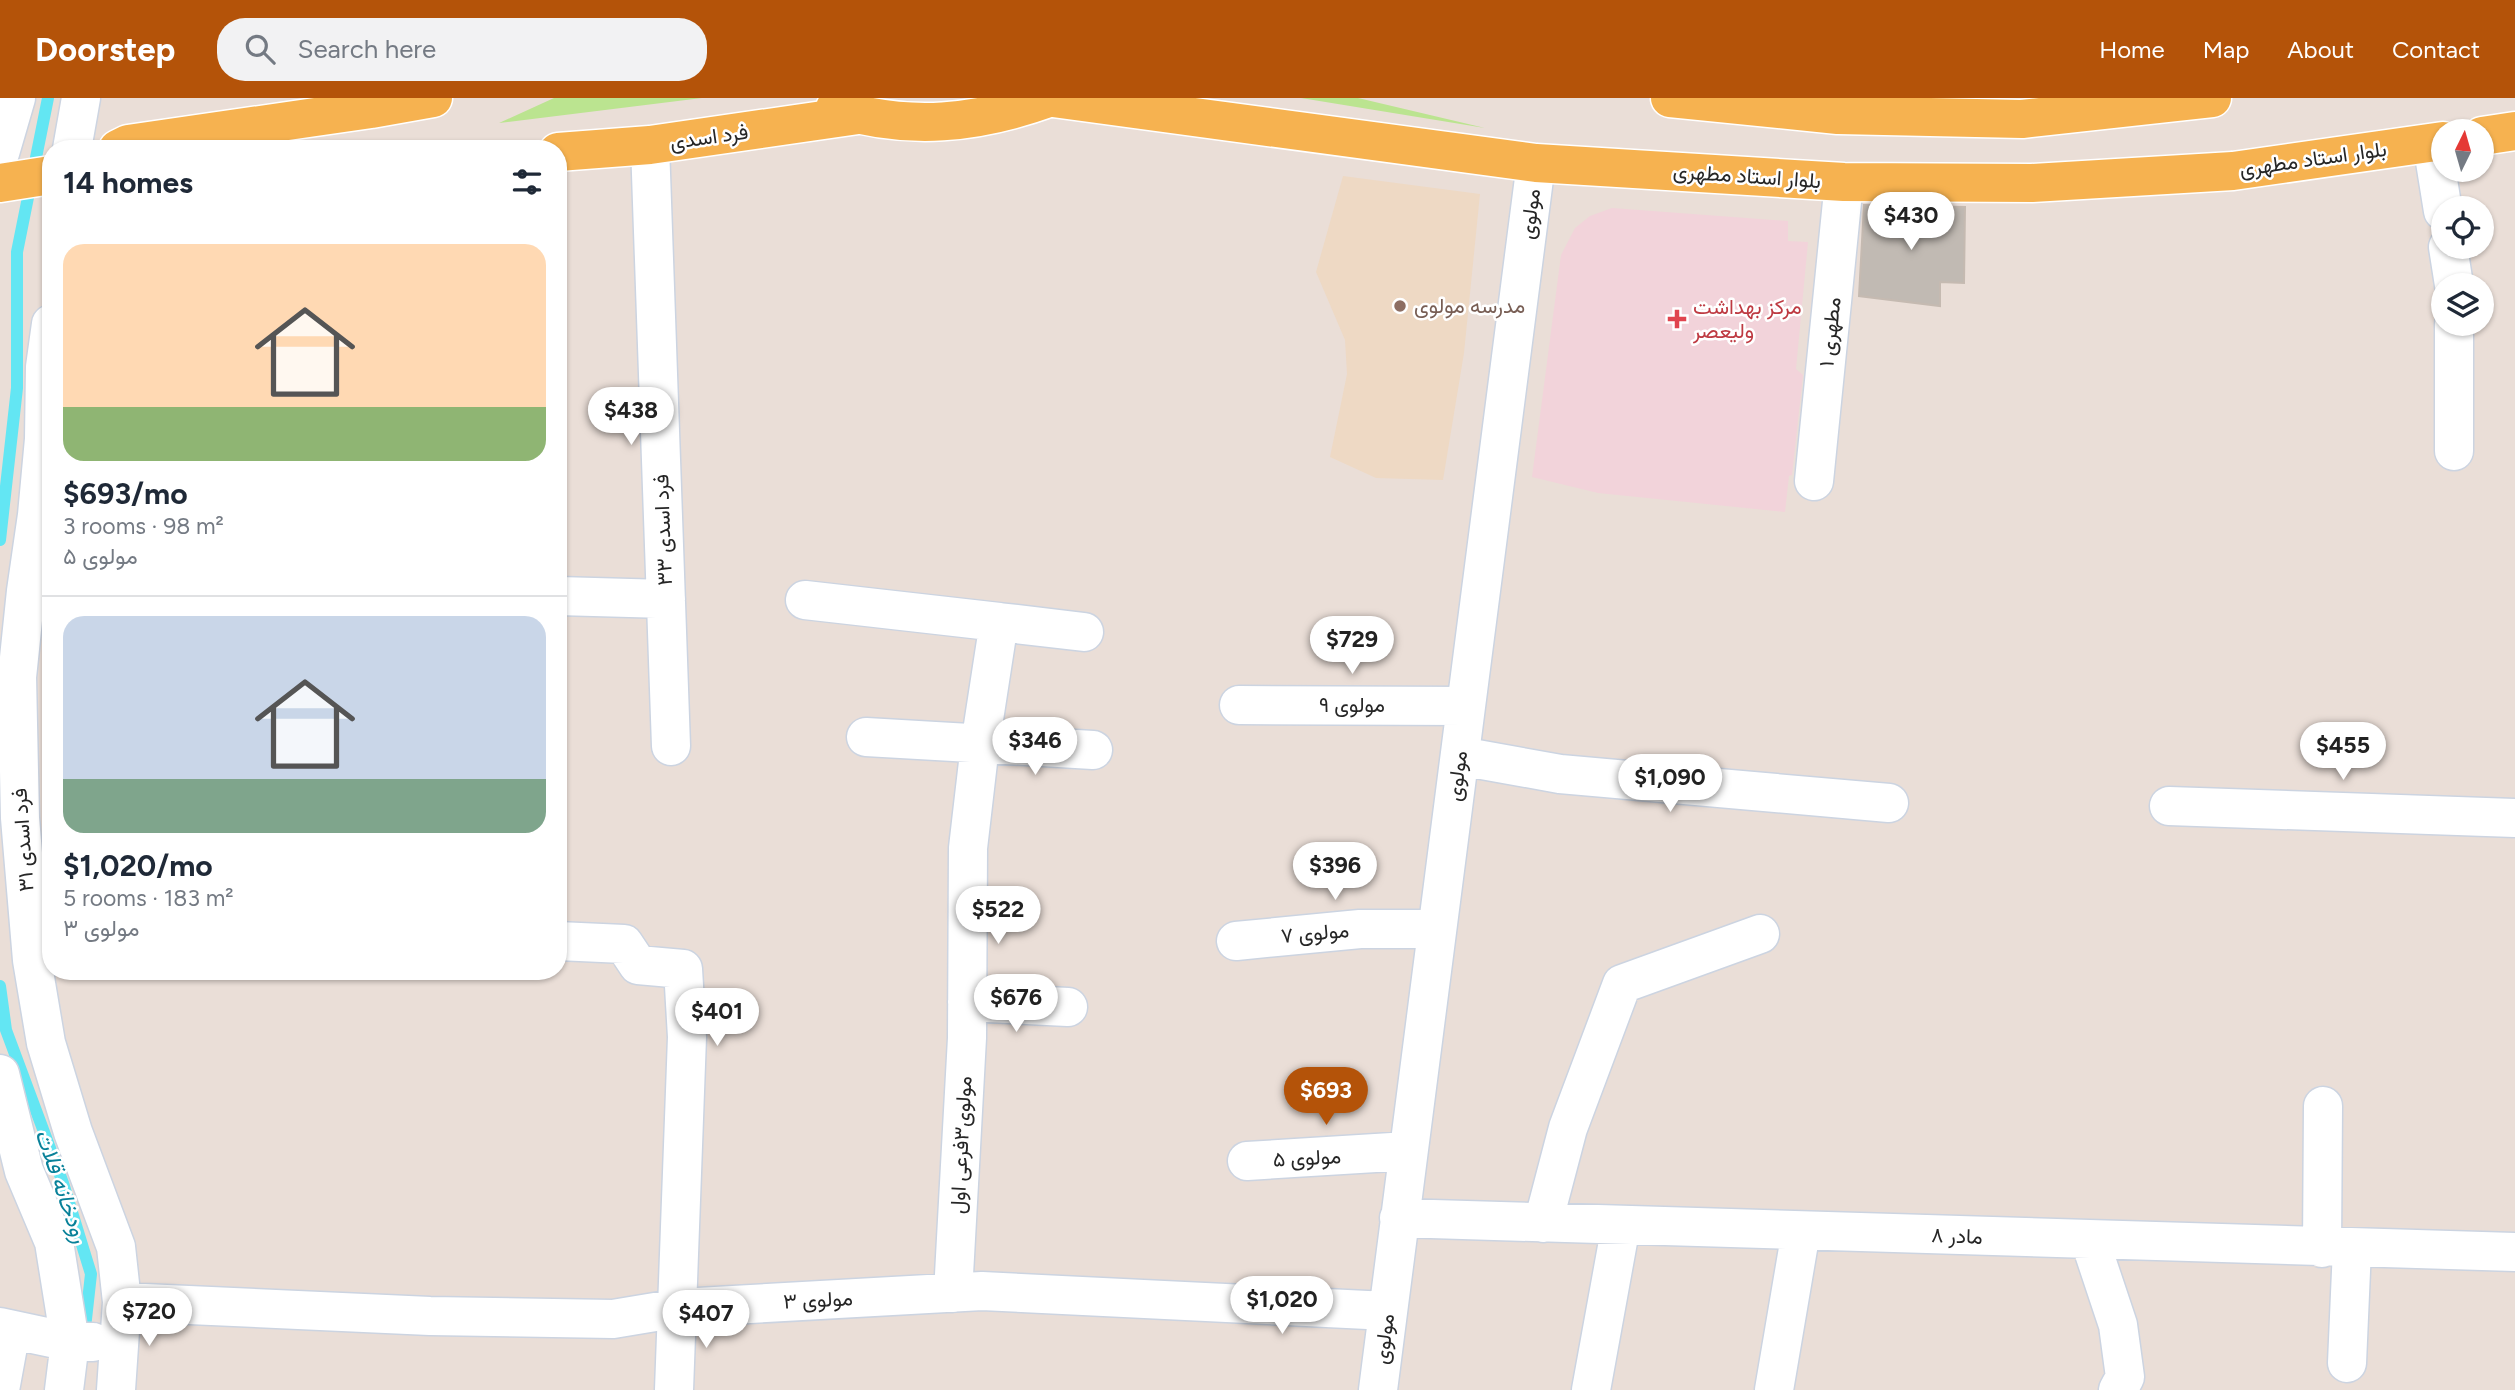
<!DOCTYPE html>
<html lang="en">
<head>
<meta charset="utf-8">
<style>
  :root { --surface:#fff; --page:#f2f2f3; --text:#1f2937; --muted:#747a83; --line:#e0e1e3; --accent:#b45309 }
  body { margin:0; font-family:Figtree,Vazirmatn,sans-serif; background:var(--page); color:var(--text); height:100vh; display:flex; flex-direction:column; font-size:26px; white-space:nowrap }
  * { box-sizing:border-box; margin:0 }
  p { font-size:23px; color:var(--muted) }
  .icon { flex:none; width:38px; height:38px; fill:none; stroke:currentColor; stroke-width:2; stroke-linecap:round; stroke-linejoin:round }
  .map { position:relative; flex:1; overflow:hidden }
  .drawer { position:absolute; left:42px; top:42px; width:525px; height:840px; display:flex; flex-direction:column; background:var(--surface); border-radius:28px; box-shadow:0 2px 5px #0004 }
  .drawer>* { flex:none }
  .needle { width:46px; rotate:5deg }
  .tools { position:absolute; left:2431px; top:21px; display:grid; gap:14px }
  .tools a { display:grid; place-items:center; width:63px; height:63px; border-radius:50%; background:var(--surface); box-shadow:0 2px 5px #0004; font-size:35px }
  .price { position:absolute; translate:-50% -60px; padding:0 16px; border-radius:24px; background:#fff; color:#222; font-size:23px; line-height:46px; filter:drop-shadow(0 2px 4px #0008) }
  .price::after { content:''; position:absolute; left:50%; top:42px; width:21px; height:16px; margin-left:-10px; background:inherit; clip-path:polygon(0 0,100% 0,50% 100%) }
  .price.selected { background:var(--accent); color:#fff }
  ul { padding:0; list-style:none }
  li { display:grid; align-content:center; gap:14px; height:371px; padding:0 21px }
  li+li { border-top:2px solid var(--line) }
  li span { display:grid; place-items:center; height:217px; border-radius:21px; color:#555 }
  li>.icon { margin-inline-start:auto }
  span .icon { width:126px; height:126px; fill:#fffc; stroke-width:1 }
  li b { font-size:30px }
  h2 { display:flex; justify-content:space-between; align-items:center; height:84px; padding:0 21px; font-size:30px }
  header { display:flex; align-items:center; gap:42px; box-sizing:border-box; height:98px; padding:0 35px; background:var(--accent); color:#fff }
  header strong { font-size:33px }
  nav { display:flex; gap:38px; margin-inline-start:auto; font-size:24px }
  .search { width:490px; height:63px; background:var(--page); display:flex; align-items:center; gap:18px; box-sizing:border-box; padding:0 24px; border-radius:28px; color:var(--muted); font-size:26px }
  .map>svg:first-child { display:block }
  .education { fill:#eed9c4 }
  .medical { fill:#f2d3da }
  .green { fill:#bbe490 }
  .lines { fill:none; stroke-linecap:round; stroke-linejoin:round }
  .stream { stroke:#63e6f3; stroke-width:12 }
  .building { fill:#c1bab3; stroke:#c5bab1; stroke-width:2 }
  .minor-casing { stroke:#ccd4e1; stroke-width:41 }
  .major-casing { stroke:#fff; stroke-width:41 }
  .minor { stroke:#fff; stroke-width:38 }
  .major { stroke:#f6b250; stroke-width:38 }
  .education-dot { fill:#8d6e63; stroke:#fff; stroke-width:2.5 }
  .health-dot { fill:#e0444e; stroke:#fff; stroke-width:2.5 }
  .labels { text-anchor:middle; stroke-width:5; stroke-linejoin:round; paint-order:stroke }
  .street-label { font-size:21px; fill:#262626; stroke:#fff }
  .education-label { font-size:21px; fill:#785e54; stroke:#fff; text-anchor:start }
  .health-label { font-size:21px; fill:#be3a42; stroke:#fff; text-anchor:start }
  .water-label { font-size:23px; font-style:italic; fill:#088199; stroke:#fff }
</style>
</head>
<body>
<header>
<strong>Doorstep</strong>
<div class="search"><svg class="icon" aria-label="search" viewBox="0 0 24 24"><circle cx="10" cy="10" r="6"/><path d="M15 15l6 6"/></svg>Search here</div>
<nav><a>Home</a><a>Map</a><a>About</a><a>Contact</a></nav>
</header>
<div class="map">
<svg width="2515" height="1292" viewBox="0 0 2515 1292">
  <rect width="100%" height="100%" fill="#eaded7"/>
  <path class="education" d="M 1343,78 L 1480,96 L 1464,255 L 1443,382 L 1376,380 L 1330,359 L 1347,276 L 1345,242 L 1316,174 Z"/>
  <path class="medical" d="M 1612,110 L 1788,123 L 1788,143 L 1808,144 L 1796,271 L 1803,277 L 1792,377 L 1789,378 L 1785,414 L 1598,395 L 1532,379 L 1561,157 L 1575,130 L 1590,118 Z"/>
  <path class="green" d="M 554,0 L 702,0 L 499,25 Z
    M 1301,0 L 1358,0 L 1485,30 Z"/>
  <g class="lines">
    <path class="stream" d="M 0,442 L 17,290 L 17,154 L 48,0
      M 0,888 L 6,932 L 63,1085 L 91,1176 L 84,1239"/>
  </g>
  <path class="building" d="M 1864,107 L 1965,109 L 1964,185 L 1940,184 L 1940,208 L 1859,198 Z"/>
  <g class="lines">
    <defs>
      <path id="minor" d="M 2432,45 L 2443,113
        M 650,47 L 671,648
        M 72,51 L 81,0
        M 0,55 L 16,0
        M 2448,149 L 2454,187
        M 51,226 L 45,269 L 44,341 L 37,417 L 26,493 L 17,579 L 20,720 L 32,862 L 46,945 L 73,1034 L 116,1149 L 122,1204 L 116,1292
        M 2454,226 L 2454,353
        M 1814,383 L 1844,84
        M 558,498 L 666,501
        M 805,502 L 999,524
        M 1239,607 L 1466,608
        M 866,639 L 1093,652
        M 1460,658 L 1560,676 L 1889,705
        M 2169,708 L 2515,720
        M 558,843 L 624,846 L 638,867 L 683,871 L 687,939 L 674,1292
        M 1236,843 L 1360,831 L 1436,831
        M 967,904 L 1068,909
        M 0,976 L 24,1073 L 54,1144 L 70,1244 L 64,1292
        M 1247,1063 L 1408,1053
        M 1399,1120 L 2515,1154
        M 1543,1125 L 1568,1030 L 1622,886 L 1760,836
        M 2090,1143 L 2118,1227 L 2125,1279 L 2118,1292
        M 2322,1150 L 2323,1008
        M 953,1195 L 967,940 L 968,750 L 980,647 L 999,524 L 1084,534
        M 122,1204 L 430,1218 L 613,1221 L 679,1210 L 982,1193 L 1388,1213
        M 0,1229 L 70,1244 L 93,1244
        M 2347,1265 L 2352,1150
        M 0,1292 L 11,1232
        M 1378,1292 L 1536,65
        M 1591,1292 L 1621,1127
        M 1774,1292 L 1801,1133"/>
      <path id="major" d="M 1053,0 L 1536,65 L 1844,84 L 2032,85 L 2233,73 L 2443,43
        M 1670,0 L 1838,17 L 2022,21 L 2212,0
        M 835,10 C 909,33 977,26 1049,0
        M 2482,38 L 2515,33
        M 118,51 L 128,46 L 371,11 L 433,0
        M 558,54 L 650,47 L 858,17
        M 0,85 L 51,77"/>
    </defs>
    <use href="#minor" class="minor-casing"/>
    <use href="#major" class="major-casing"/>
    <use href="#minor" class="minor"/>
    <use href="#major" class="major"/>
  </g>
  <circle class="education-dot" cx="1400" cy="208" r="7"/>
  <path class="health-dot" d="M1673.5 210.5h7v7h7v7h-7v7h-7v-7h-7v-7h7z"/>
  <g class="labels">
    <g class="street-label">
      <text transform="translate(709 39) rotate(-8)" y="7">فرد اسدی</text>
      <text transform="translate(2313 61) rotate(-8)" y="7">بلوار استاد مطهری</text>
      <text transform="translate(1747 78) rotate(4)" y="7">بلوار استاد مطهری</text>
      <text transform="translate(1530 116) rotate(-83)" y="7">مولوی</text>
      <text transform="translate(1830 234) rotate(-84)" y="7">مطهری ۱</text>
      <text transform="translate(663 432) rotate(-92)" y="7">فرد اسدی ۳۳</text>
      <text x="1352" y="614">مولوی ۹</text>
      <text transform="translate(1457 678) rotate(-83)" y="7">مولوی</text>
      <text transform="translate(23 742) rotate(-94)" y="7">فرد اسدی ۳۱</text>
      <text transform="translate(1315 835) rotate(-5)" y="7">مولوی ۷</text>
      <text transform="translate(961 1047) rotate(-87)" y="7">مولوی۳فرعی اول</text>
      <text transform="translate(1307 1060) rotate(-3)" y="7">مولوی ۵</text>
      <text transform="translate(1957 1138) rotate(2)" y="7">مادر ۸</text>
      <text transform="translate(818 1202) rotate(-3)" y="7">مولوی ۳</text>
      <text transform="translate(1384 1241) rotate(-83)" y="7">مولوی</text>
    </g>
    <g class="education-label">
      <text x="1414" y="215">مدرسه مولوی</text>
    </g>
    <g class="health-label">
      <text x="1693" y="216">مرکز بهداشت<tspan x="1693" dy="24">ولیعصر</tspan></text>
    </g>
    <g class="water-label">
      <text transform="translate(62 1088) rotate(71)" y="8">رودخانه قلات</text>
    </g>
  </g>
</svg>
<div class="tools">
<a><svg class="needle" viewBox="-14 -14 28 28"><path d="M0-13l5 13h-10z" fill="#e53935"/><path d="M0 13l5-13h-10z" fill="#747a83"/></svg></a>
<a><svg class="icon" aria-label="locate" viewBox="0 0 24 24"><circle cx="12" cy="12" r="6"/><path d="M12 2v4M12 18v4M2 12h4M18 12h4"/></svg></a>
<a><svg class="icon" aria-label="layers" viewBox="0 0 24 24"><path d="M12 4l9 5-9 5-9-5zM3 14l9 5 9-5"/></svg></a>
</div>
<b class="price" style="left:1911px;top:154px">$430</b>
<b class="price" style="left:631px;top:349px">$438</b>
<b class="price" style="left:1352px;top:578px">$729</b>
<b class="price" style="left:1035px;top:679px">$346</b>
<b class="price" style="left:2343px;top:684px">$455</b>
<b class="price" style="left:1670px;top:716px">$1,090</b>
<b class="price" style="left:1335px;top:804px">$396</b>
<b class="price" style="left:998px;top:848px">$522</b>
<b class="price" style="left:1016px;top:936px">$676</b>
<b class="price" style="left:717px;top:950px">$401</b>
<b class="price selected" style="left:1326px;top:1029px">$693</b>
<b class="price" style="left:1282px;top:1238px">$1,020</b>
<b class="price" style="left:149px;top:1250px">$720</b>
<b class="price" style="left:706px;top:1252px">$407</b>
<section class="drawer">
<h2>14 homes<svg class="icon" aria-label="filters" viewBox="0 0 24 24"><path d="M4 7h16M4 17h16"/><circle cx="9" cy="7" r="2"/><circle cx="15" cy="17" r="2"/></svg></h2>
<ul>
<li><span style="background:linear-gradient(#ffd9b3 75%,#8fb573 0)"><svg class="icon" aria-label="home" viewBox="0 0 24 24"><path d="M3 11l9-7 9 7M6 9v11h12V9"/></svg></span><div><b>$693/mo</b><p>3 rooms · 98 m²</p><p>مولوی ۵</p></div></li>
<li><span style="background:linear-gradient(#c9d6e8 75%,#7fa58c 0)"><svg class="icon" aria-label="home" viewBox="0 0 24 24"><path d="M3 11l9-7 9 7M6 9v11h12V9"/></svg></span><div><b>$1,020/mo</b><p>5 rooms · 183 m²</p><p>مولوی ۳</p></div></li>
</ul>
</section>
</div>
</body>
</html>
